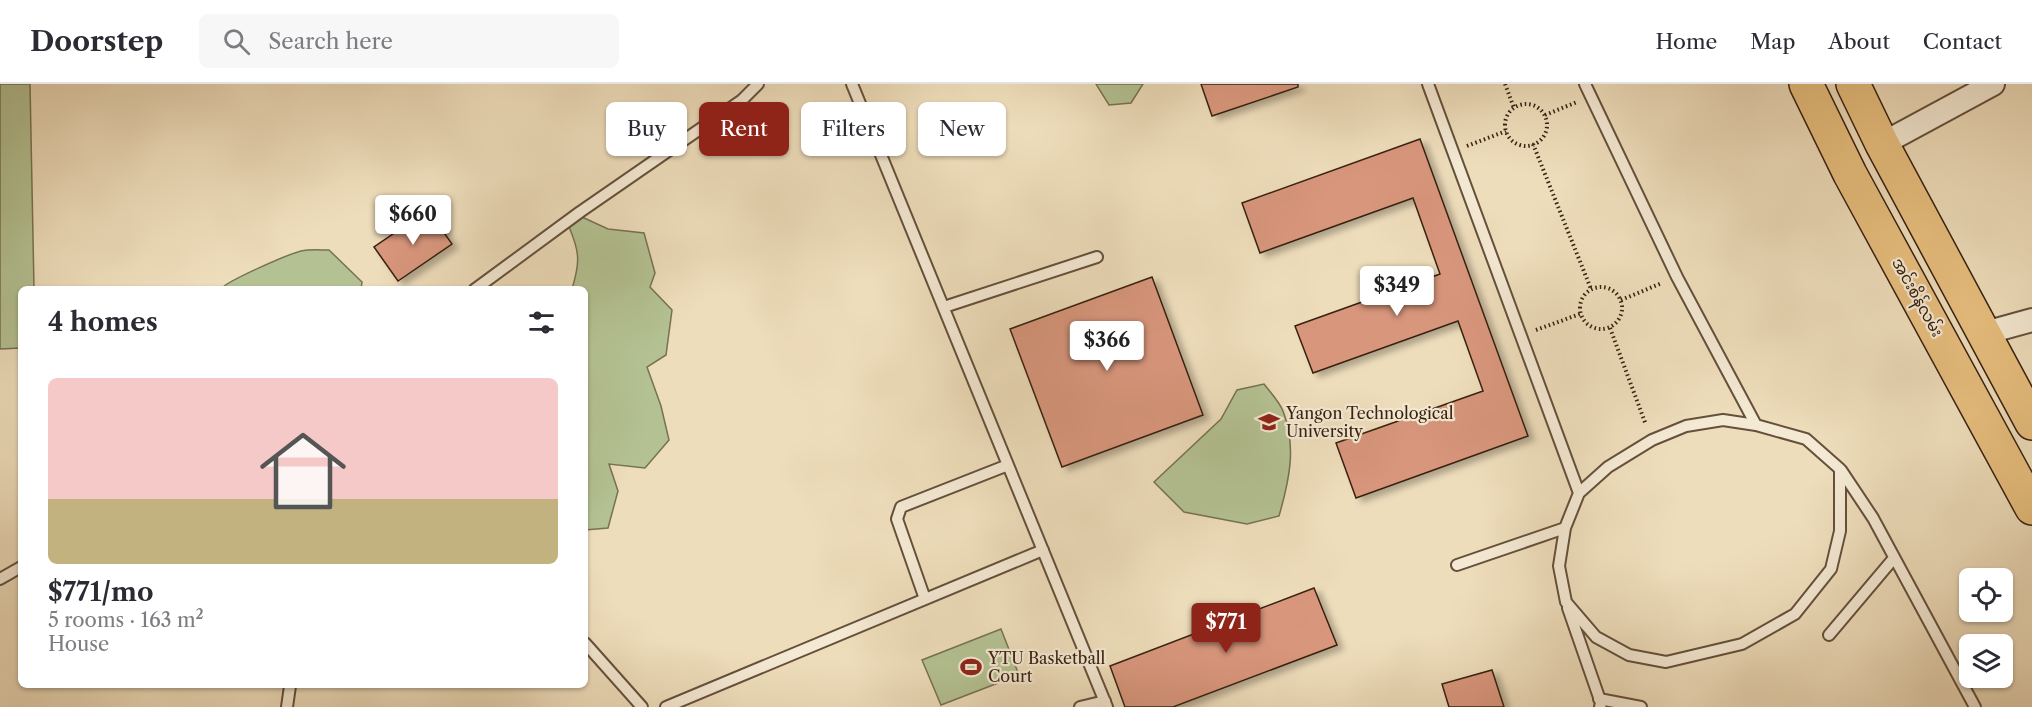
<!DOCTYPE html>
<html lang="en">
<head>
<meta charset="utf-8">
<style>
  :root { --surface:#fff; --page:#f7f7f7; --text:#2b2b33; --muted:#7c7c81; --line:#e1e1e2; --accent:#8f2418 }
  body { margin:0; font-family:"Libre Caslon Text","Noto Sans Myanmar",serif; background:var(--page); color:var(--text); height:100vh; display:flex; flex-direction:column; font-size:22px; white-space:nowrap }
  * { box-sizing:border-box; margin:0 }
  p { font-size:20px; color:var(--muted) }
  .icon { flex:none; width:33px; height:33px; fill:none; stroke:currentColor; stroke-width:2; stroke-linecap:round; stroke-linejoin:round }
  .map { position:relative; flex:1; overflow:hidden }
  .side { position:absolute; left:18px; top:202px; width:570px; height:402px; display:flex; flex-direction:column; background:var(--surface); border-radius:9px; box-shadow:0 2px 4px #0004 }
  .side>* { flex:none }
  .hud { position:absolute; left:606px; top:18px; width:570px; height:54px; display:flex; gap:12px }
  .tools { position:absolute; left:1959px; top:484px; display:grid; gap:12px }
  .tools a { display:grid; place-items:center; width:54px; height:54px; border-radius:9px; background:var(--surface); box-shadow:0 2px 4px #0004; font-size:30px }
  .price { position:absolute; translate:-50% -51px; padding:0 14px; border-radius:6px; background:#fff; color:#222; font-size:20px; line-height:39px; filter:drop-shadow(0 2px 3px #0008) }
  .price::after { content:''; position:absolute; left:50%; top:36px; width:18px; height:14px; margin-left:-9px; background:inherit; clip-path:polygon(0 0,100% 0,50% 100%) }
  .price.selected { background:var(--accent); color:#fff }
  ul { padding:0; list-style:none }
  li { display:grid; align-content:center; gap:12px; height:318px; padding:0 30px }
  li+li { border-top:2px solid var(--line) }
  li span { display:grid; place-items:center; height:186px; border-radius:9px; color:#555 }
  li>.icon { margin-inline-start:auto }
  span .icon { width:108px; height:108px; fill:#fffc; stroke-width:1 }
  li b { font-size:26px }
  h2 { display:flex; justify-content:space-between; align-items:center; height:72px; padding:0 30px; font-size:26px }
  .tag { padding:0 21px; border-radius:9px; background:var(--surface); box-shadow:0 2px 4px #0004; font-size:21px; line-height:54px }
  .tag.selected { background:var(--accent); color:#fff }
  header { display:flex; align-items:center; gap:36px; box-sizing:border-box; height:84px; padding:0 30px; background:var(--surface); border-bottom:2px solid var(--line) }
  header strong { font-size:28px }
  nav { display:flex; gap:33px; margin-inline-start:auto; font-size:21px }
  .search { width:420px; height:54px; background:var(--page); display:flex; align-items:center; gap:15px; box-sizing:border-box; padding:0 21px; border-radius:9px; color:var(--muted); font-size:22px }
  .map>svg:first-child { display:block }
  .green { fill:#b4c293; stroke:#767252; stroke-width:1.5 }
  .building { fill:#d8967b; stroke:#372111; stroke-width:1.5; filter:url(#shadow) }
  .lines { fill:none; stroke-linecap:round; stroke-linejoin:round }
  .lane-casing { stroke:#65503c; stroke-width:14 }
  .street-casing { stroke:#65503c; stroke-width:26 }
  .primary-casing { stroke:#372111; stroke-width:36 }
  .path { stroke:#372111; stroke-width:4; stroke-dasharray:1.5 3; stroke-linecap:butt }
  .lane { stroke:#f4e9d3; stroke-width:10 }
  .street { stroke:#f4e9d3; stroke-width:22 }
  .primary { stroke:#e7be7e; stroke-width:33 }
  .labels { text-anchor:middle; stroke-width:4.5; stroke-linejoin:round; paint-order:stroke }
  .street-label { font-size:16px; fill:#372111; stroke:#f4e9d3 }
  .poi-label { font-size:16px; fill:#372111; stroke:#f4e9d3; text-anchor:start }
</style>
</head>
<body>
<header>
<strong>Doorstep</strong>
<div class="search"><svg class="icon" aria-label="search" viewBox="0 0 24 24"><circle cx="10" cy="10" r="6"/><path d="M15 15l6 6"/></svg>Search here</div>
<nav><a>Home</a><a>Map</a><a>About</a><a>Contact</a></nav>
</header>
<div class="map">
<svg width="2032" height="623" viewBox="0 0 2032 623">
  <defs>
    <filter id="shadow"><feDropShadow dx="6" dy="4" stdDeviation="3" flood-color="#0004"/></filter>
  </defs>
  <rect width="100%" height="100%" fill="#edb"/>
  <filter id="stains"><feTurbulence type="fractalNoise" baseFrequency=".00333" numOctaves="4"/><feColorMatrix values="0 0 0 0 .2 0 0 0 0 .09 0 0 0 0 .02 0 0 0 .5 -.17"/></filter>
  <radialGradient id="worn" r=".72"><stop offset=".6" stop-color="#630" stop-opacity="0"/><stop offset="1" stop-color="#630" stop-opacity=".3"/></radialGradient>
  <path class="green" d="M 0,0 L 30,0 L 34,205 L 21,206 L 21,264 L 0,265 Z
    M 1096,0 L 1143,0 L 1131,19 L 1109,21 Z
    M 582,133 L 608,145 L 644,149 L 655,189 L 650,203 L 672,226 L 666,271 L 647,283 L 661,322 L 669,356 L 645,384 L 609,380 L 618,407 L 608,444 L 585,446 L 585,206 L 572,205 C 580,179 580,168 569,143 Z
    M 329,166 L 362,198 L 361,205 L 221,205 C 226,197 289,170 301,167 C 310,165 320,166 329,166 Z
    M 1264,300 C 1270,308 1279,317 1283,327 C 1297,363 1289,397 1279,432 L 1247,440 L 1184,428 L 1154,398 L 1221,335 L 1237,306 Z
    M 1001,545 L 1019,591 L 941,621 L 922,576 Z"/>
  <path class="building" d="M 1201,0 L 1298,0 L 1298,3 L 1212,32 Z
    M 1420,55 L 1528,352 L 1356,414 L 1336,359 L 1483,307 L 1458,237 L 1313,289 L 1295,242 L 1440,190 L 1413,114 L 1260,169 L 1242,119 Z
    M 428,126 L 452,160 L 398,197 L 374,163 Z
    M 1152,193 L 1203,331 L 1062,383 L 1010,245 Z
    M 1314,504 L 1337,561 L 1173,623 L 1125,623 L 1110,582 Z
    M 1492,586 L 1504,623 L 1449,623 L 1442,600 Z"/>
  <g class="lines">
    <defs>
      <path id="lane" d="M 852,0 L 1107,623
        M 1428,0 L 1579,409
        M 1585,0 L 1677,193 L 1756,341
        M 474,206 L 580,128 L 742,16 L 758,0
        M 944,223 L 1097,173
        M 1723,336 L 1756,341 L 1806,355 L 1840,385 L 1840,447 L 1831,485 L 1795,530 L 1742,560 L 1666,578 L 1629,571 L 1596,553 L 1566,518 L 1559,482 L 1565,444 L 1579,409 L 1608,383 L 1652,356 L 1686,342 Z
        M 1841,386 L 1873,434 L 1975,623
        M 1457,481 L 1565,444
        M 0,495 L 21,483
        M 925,515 L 897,435 L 901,423 L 1008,381
        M 1568,524 L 1601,619 L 1600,623
        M 1829,551 L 1894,474
        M 585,559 L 642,623
        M 1599,615 L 1641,623
        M 287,623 L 290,602
        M 666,623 L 1043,466
        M 1080,623 L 1105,617"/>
      <path id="street" d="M 1882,60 L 1993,0
        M 1985,249 L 2032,236"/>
      <path id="primary" d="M 1806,0 L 1850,90 L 2032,424
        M 1853,0 L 1882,60 L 2032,339"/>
    </defs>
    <use href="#lane" class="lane-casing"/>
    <use href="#street" class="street-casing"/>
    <use href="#primary" class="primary-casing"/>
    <path class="path" d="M 1505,0 L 1514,24
      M1505 41a21 21 0 1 1 42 0a21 21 0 1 1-42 0Z
      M 1545,31 L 1577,18
      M 1533,60 L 1591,205
      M 1467,62 L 1506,47
      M1580 224a21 21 0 1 1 42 0a21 21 0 1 1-42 0Z
      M 1621,216 L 1662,199
      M 1610,244 L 1646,341
      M 1536,246 L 1580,230"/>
    <use href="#lane" class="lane"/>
    <use href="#street" class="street"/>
    <use href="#primary" class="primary"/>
  </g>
  <defs>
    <symbol id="university-bare" viewBox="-9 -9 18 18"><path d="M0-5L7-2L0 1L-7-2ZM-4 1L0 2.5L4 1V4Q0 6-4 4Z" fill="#8f2418" stroke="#f4e9d3" stroke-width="2.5" paint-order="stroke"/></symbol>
    <symbol id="stadium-bare" viewBox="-9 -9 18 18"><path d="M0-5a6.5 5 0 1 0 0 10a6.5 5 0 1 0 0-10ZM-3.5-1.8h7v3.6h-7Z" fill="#8f2418" stroke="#f4e9d3" stroke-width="2.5" paint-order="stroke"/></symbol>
  </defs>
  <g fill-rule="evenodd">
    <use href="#university-bare" x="1254" y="323" width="30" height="30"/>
    <use href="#stadium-bare" x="956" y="568" width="30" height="30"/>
  </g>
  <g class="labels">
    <g class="street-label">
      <text transform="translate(1918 213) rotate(61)" y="6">အင်းစိန်လမ်း</text>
    </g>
    <g class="poi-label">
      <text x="1286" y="335">Yangon Technological<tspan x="1286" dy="18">University</tspan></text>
      <text x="988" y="580">YTU Basketball<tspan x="988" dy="18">Court</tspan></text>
    </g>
  </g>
  <rect width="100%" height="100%" filter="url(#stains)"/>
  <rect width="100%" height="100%" fill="url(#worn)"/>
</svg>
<div class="tools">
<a><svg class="icon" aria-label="locate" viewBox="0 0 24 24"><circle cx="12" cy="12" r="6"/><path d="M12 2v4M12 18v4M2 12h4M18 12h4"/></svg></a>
<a><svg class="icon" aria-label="layers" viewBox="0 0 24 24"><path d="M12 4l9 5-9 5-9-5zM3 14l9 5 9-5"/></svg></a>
</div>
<b class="price" style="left:413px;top:162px">$660</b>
<b class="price" style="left:1397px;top:233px">$349</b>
<b class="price" style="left:1107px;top:288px">$366</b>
<b class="price selected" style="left:1226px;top:570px">$771</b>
<div class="hud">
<a class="tag">Buy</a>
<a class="tag selected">Rent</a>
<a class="tag">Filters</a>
<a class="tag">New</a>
</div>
<section class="side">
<h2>4 homes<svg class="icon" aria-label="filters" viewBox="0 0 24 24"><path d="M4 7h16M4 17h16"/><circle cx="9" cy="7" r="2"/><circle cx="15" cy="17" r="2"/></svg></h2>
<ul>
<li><span style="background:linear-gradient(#f6c9c9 65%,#c2b280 0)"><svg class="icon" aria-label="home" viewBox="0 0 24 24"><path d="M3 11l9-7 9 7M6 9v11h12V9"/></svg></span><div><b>$771/mo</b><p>5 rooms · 163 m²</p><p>House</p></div></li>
</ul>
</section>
</div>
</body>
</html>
